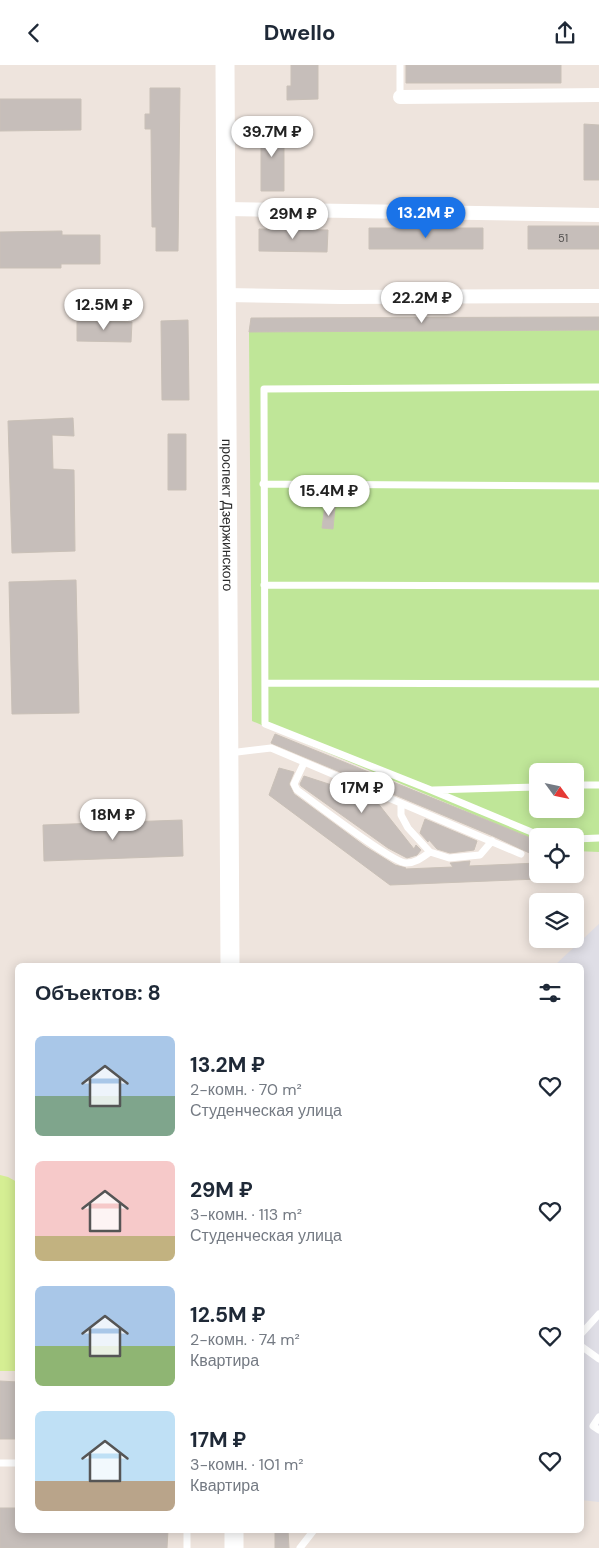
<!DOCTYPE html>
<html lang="ru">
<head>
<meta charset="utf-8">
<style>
  :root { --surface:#fff; --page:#f2f2f3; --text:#1f2937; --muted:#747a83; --accent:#1a73e8 }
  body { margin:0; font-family:"DM Sans",sans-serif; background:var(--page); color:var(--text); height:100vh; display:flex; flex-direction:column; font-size:19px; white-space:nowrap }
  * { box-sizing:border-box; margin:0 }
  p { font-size:16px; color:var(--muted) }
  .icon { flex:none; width:28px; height:28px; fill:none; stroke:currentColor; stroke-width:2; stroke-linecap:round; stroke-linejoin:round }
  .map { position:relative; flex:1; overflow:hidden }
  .side { position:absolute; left:15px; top:898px; width:569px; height:570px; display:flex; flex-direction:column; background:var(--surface); border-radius:8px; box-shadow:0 2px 12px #0003 }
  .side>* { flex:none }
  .needle { width:32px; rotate:123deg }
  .buttons { position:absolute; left:529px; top:698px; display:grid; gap:10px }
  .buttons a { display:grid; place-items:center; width:55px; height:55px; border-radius:8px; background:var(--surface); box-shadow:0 2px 12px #0003; font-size:25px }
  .price { position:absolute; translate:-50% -42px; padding:0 11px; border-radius:18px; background:#fff; color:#222; font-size:16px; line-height:32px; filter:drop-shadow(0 1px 2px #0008) }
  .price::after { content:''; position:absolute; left:50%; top:30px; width:15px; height:11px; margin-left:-8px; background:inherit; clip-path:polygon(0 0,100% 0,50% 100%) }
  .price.active { background:var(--accent); color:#fff }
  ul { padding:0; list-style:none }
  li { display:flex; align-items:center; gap:15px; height:125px; padding:0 20px }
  li span { display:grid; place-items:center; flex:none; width:140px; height:100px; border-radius:8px; color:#555 }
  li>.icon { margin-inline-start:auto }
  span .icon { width:60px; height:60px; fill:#fffc; stroke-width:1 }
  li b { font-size:21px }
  h2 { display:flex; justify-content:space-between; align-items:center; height:60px; padding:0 20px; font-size:21px }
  header { display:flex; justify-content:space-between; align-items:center; height:65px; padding:0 20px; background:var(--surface); font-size:22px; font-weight:700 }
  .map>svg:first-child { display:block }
  .industrial { fill:#dfdee6 }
  .green { fill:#bfe698; fill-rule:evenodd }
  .pitch { fill:#d5ee93 }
  .building { fill:#c6beba; stroke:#c9c0b7 }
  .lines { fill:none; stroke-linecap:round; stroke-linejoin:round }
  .service { stroke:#fff; stroke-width:7 }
  .minor { stroke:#fff; stroke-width:14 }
  .secondary { stroke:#fff; stroke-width:19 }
  .labels { text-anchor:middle; stroke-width:5; stroke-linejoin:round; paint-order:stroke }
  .number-label { font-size:11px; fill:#52504f }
  .street-label { font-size:14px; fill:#2b2b2b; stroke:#fff }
</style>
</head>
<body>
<header><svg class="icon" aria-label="back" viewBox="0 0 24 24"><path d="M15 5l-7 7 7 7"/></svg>Dwello<svg class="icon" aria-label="share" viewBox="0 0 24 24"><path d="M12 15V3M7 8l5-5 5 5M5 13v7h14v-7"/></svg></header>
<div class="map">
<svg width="599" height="1483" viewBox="0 0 599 1483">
  <rect width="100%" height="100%" fill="#eee4dd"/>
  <path class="industrial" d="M 599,859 L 599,1437 L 581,1435 L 581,900 L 555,900 Z"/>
  <path class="green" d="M 599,265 L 599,787 L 575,786 L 575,771 L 538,771 L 537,776 L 252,656 L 249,267 ZM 538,706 L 575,706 L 575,744 L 538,744 Z"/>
  <path class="pitch" d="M 0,1110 L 8,1112 L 17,1117 L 16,1306 L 0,1306 Z"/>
  <path class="building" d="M 291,0 L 318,0 L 318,34 L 287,35 L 287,21 L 291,21 Z
    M 406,0 L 561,0 L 561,18 L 406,18 Z
    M 150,23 L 180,23 L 178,186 L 156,186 L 156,162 L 152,162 L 151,64 L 145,64 L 145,49 L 150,49 Z
    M 0,34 L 81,34 L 81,65 L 0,66 Z
    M 584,59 L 599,60 L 599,115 L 584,115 Z
    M 261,60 L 284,60 L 284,126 L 261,126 Z
    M 528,161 L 599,161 L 599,184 L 528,184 Z
    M 369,163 L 483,163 L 483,184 L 369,184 Z
    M 259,164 L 328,165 L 327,187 L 259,186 Z
    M 62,166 L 62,170 L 100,170 L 100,199 L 61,199 L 61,203 L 0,203 L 0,167 Z
    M 599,252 L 599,265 L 249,267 L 251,253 Z
    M 188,255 L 189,335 L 162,335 L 161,256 Z
    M 77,256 L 132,257 L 131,277 L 77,276 Z
    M 73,353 L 74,371 L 52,370 L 53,404 L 74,405 L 75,486 L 12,488 L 8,356 Z
    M 168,369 L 186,369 L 186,425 L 168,425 Z
    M 325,440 L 335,442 L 333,464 L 322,463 Z
    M 76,515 L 79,648 L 12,649 L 9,517 Z
    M 275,669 L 538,776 L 538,792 L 493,771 L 271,678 Z
    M 279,703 L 294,707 L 289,719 L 294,729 L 366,782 L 395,800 L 406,803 L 405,804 L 453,802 L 450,798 L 470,796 L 469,801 L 538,798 L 538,814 L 390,820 L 269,730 Z
    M 304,711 L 341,723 L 342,719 L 373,732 L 414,784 L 416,780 L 421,785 L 417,790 L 407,793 L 388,783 L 301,721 L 300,719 Z
    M 425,754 L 477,776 L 474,785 L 450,788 L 437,784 L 429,775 L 428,777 L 420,768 Z
    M 182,755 L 183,791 L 44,796 L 43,760 Z
    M 0,1316 L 18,1317 L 18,1374 L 0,1374 Z
    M 0,1443 L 18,1443 L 18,1465 L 168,1465 L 167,1483 L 0,1483 Z
    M 275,1465 L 288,1465 L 289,1483 L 275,1483 Z"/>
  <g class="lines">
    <path class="service" d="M 400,0 L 400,32
      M 263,419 L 599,421
      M 264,520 L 599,521
      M 266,618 L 599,619
      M 229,688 L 271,683 L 521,789
      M 304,698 L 294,719 L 297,725 C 314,737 391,797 406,798 C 416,798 423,792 430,787
      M 575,720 L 599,720
      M 433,725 L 538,722
      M 401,739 L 401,750 L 408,763 L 430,787 L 449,793 L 480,790 L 492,776
      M 541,771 L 431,725 L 265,659 L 264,324 L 599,322
      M 575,774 L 599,773
      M 581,1269 L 599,1249
      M 581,1281 L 599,1294
      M 599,1352 L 593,1361 L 599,1365
      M 0,1398 L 18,1398
      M 187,1483 L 187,1465
      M 300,1483 L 314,1465"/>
    <path class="minor" d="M 400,32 L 599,30
      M 226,144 L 599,150
      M 225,230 L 341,232 L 599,231"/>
    <g class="secondary">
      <path id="s1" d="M 225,0 L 230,900"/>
      <path d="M 234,1465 L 234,1483"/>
    </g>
  </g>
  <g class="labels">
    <g class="number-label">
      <text x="563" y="177">51</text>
    </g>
    <g class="street-label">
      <text dy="5" stroke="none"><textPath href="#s1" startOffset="450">проспект Дзержинского</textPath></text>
    </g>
  </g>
</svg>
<div class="buttons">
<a><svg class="needle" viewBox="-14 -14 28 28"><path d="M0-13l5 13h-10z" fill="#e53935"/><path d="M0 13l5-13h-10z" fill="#747a83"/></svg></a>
<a><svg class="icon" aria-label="locate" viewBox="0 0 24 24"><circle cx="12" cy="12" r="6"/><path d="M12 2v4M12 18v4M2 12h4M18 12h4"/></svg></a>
<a><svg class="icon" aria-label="layers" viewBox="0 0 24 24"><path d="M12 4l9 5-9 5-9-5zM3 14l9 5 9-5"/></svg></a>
</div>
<b class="price" style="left:272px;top:93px">39.7M ₽</b>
<b class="price active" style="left:426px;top:174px">13.2M ₽</b>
<b class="price" style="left:293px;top:175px">29M ₽</b>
<b class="price" style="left:422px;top:259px">22.2M ₽</b>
<b class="price" style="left:104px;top:266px">12.5M ₽</b>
<b class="price" style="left:329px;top:452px">15.4M ₽</b>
<b class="price" style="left:362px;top:749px">17M ₽</b>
<b class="price" style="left:113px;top:776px">18M ₽</b>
<section class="side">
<h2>Объектов: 8<svg class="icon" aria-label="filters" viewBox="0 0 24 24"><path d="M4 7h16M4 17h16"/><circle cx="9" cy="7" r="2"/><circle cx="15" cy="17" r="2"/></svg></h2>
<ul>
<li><span style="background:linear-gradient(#a9c7e8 60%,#7fa58c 0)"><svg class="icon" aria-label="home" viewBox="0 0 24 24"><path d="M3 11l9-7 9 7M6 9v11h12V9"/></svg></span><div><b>13.2M ₽</b><p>2-комн. · 70 m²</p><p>Студенческая улица</p></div><svg class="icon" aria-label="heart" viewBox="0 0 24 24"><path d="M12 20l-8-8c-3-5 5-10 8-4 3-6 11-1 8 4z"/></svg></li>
<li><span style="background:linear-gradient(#f6c9c9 75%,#c2b280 0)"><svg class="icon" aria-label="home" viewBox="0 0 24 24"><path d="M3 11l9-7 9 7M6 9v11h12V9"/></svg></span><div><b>29M ₽</b><p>3-комн. · 113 m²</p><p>Студенческая улица</p></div><svg class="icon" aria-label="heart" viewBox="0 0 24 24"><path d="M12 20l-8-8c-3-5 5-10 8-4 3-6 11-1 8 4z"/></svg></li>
<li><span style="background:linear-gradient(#a9c7e8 60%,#8fb573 0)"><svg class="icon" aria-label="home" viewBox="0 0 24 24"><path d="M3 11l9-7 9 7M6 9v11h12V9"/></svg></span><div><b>12.5M ₽</b><p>2-комн. · 74 m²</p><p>Квартира</p></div><svg class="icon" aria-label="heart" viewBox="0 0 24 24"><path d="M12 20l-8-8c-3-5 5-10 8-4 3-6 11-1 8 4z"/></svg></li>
<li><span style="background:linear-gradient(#bfe0f5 70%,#b9a48a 0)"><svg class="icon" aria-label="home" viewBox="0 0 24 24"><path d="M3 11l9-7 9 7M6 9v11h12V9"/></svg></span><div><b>17M ₽</b><p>3-комн. · 101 m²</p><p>Квартира</p></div><svg class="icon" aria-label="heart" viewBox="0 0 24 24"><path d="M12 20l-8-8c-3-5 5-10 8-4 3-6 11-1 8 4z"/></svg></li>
</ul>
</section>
</div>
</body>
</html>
